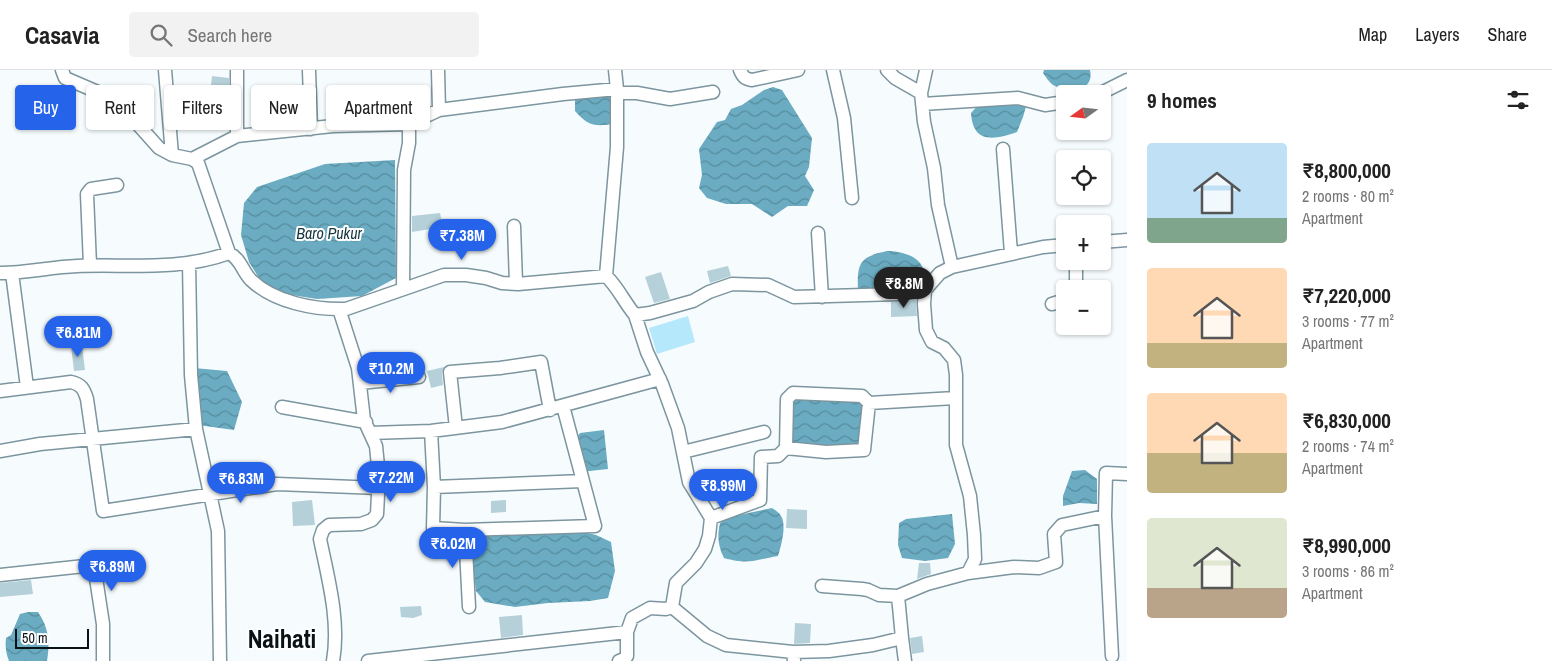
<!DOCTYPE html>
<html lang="en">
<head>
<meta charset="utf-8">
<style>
  :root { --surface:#fff; --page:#f2f2f2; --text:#222; --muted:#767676; --line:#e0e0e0; --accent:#2563eb }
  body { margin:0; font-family:"Archivo Narrow",sans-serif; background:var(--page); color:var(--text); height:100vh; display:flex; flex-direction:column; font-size:19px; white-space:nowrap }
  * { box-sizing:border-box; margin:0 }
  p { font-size:16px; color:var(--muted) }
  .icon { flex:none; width:28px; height:28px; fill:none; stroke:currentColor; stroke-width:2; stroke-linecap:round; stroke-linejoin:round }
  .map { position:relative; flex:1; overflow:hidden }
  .panel { display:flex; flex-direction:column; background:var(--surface); width:425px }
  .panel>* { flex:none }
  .top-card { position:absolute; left:15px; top:15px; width:475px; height:45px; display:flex; gap:10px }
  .needle { width:32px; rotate:255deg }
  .tools { position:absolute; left:1056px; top:15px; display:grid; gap:10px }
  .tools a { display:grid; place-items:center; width:55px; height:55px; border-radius:5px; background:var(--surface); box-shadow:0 1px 4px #0004; font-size:25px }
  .scale { position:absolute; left:15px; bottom:12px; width:74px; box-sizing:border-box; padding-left:5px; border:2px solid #091316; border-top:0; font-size:14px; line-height:18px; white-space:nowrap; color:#091316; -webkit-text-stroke:4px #fff; paint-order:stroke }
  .price { position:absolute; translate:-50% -42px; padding:0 11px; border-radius:18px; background:var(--accent); color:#fff; font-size:16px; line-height:32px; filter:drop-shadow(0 1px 2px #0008) }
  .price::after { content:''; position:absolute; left:50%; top:30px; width:15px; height:11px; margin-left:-8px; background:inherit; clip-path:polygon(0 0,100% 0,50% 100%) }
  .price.selected { background:#222; color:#fff }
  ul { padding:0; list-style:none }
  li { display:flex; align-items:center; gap:15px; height:125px; padding:0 20px }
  li span { display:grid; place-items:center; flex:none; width:140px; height:100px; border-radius:5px; color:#555 }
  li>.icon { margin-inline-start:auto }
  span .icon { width:60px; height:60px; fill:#fffc; stroke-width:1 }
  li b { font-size:21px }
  h2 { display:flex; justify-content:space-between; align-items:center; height:60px; padding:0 20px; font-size:21px }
  .tag { padding:0 18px; border-radius:5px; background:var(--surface); box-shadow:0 1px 4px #0004; font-size:18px; line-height:45px }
  .tag.selected { background:var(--accent); color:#fff }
  header { display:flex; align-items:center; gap:30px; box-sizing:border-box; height:70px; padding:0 25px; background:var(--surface); border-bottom:1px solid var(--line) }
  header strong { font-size:24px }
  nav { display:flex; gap:28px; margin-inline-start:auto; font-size:18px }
  .search { width:350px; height:45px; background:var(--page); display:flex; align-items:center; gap:12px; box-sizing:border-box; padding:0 18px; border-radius:5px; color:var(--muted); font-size:19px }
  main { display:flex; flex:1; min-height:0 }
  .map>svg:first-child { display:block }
  .green { fill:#b5e8fa }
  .water { fill:url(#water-waves) }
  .building { fill:#b5d0d9 }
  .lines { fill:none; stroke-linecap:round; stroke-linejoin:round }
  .minor-casing { stroke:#7c959f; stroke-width:15 }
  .minor { stroke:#fff; stroke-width:12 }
  .labels { text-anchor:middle; stroke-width:4; stroke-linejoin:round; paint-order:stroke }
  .water-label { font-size:16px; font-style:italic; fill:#15353f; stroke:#fff }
  .town-label { font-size:25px; font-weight:bold; fill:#091316; stroke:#fff }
</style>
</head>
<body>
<header>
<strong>Casavia</strong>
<div class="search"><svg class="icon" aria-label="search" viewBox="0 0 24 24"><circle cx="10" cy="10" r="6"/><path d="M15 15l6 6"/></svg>Search here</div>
<nav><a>Map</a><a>Layers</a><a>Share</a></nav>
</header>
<main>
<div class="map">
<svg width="1127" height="591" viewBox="0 0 1127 591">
  <defs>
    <pattern id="water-waves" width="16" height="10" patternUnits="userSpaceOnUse" patternTransform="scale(1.25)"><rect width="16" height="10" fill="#6bacc2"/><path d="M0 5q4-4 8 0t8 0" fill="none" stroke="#568b9d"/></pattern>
  </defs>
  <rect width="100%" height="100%" fill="#f6fcfe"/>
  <path class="green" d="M 688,246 L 695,272 L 657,284 L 649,258 Z"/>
  <path class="water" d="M 1044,0 L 1090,0 C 1095,23 1067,23 1053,15 C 1049,12 1046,7 1043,3 Z
    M 773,17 L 782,20 L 812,68 L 809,97 L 805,106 L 814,120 L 807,136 L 788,136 L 772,147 L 752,134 L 726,134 L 707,128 L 699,118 L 702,105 L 699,79 L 717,52 L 725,50 L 731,39 L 742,35 L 764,20 Z
    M 608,24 L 613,31 L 612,54 C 594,57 587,55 575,41 L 575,26 Z
    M 980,33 L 1027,33 L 1023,47 L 1017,62 C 994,70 973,74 971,43 Z
    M 395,90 L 396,208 L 362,226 L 317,229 L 267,221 L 249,192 L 241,165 L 244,133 L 257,117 L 325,94 Z
    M 887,181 C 900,181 923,186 924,203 C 925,208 922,214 921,219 L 858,222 C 857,193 859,187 887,181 Z
    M 194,298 L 227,301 L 242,332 L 234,360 L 198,355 Z
    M 797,328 L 853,328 L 864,333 L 858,378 L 791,377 L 790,349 L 794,330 Z
    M 604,360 L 608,399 L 580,402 L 573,374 L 580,363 Z
    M 1085,400 L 1097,409 L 1097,434 L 1079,433 L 1063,436 L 1063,426 L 1072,401 Z
    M 772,438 C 775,440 780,443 781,446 C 787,455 781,476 778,486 C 754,490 749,495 724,488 C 718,476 717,467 720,453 L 729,447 Z
    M 952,444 L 955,474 L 948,488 L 925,491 L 902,488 L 898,475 L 899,453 L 906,449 Z
    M 575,460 L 596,465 L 611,472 L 615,501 L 608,528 L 590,531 L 548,533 L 515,537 L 485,532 L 476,521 L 470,471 L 488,463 Z
    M 28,542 L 38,542 C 49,558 50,573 47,591 L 9,591 C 6,583 5,577 6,568 L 11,565 L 20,544 Z"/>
  <path class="building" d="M 212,6 L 229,8 L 229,16 L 211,15 Z
    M 440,143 L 443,157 L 412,162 L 412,146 Z
    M 728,196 L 731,206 L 710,213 L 707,201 Z
    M 661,202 L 670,229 L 654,233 L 645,207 Z
    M 916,230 L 917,246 L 891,247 L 891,232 Z
    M 82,275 L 85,300 L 74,301 L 71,276 Z
    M 444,297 L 442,303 L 443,315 L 431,318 L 427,301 Z
    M 312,430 L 315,455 L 293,456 L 292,432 Z
    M 506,430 L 506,442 L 491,443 L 491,431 Z
    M 787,439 L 807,440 L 807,459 L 786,458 Z
    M 919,493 L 930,493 L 931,504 L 917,509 Z
    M 31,510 L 33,524 L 0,527 L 0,513 Z
    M 421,536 L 422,545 L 413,548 L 401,547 L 400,537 Z
    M 522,545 L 523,565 L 501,568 L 499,547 Z
    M 795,553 L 811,554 L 810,573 L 794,574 Z
    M 922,566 L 924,582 L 912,584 L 910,568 Z"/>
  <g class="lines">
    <defs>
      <path id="minor" d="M 62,0 L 65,8 L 116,30 L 159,78 L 172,85 L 192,89 L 198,93 L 229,183
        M 165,0 L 172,85
        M 309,0 L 311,59
        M 438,0 L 439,40
        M 615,0 L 617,19
        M 740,0 C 743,7 745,9 752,10 L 798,0
        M 833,0 L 844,48 L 852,128
        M 887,0 L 895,8 L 921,23
        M 616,23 L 637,23 L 670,29 L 713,22
        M 1099,24 L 1127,10
        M 922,34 L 1018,28 L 1045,35 L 1065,32
        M 237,66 L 333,56 L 409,54 L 439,40 L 563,24 L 617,19 L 617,77 L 606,206
        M 1003,79 L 1011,183
        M 192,89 L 237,66 L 237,0
        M 514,156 L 516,213
        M 818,163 L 822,227
        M 1102,172 L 1127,170
        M 189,193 L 191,305 L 196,359 L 218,461 L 220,591
        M 90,195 L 87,124 L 91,119 L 117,115
        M 952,197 L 1043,177 L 1065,175
        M 0,203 C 26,203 51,197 77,196 C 127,194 180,201 229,183 C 241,189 242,201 251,210 C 274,232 314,240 346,239 L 444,205 L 466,205 L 486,208 L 502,213 L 518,214 L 606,206 C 618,217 624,232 635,245 L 650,243 L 693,231 L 709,222 L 732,214 L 768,215 L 794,227 L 899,224 L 925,220
        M 12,203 L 27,317
        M 403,219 L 404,100 L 409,73 L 409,54
        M 1076,219 L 1076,191
        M 1052,234 L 1065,230
        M 360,313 L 419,307
        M 0,321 L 71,312 C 81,314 84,319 87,329 L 103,441 L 277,414 L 379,418
        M 869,333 L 864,380 L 826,382 L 786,378 L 787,329 L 793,323 L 862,326 L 869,333 L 955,328
        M 282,337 L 366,352
        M 456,358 L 450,302 L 500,298 L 541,292 L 550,340
        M 431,361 L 434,417 L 433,458 L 465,460 L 595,456 L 563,336
        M 370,363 L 431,361 L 502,352 L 660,309
        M 0,381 L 40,374 L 196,359
        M 683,382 L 764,362
        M 434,417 L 583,411
        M 711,448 L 760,430 L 761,387 L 778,386 L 786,378
        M 465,460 L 469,537
        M 968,503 L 1014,497 L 1039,498 L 1056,492 L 1054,464 L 1062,455 L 1105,446
        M 0,505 L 94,495 L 103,554 L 103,591
        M 822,516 L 862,519 L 868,520 L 879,525 L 898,526
        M 672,537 L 707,566 L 726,575 L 793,582
        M 902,568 L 905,591
        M 1112,586 L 1105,446 L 1106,403 L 1127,404
        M 333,591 C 340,551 328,508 320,469 L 323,460 L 329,455 L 361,454 L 372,450 L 377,444 L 379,406 L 376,376 L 364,350 L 358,298 L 339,239
        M 368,591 L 627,562
        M 619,591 L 624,589 L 627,586 L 627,562 L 632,548 L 650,538 L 666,539 L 672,537 L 676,513 L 696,493 L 705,479 L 709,466 L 711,448 L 689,412 L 678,358 L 662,314 L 647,282 L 635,245
        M 794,591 L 793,582 L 829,581 L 873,575 L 902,568 L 898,526 L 927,514 L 968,503 L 975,489 L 974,465 L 970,426 L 956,375 L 956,305 L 954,290 L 944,278 L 932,272 L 926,260 L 924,234 L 925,220 L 940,203 L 952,197 L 938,135 L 934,98 L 924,52 L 921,23 L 926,0"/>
    </defs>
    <use href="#minor" class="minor-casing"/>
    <use href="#minor" class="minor"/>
  </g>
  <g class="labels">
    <g class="water-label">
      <text x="329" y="169">Baro Pukur</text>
    </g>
    <g class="town-label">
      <text x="282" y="578">Naihati</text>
    </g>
  </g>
</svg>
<div class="tools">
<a><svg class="needle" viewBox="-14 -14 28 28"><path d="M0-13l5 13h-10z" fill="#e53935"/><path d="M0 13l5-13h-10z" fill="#767676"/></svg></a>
<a><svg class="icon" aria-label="locate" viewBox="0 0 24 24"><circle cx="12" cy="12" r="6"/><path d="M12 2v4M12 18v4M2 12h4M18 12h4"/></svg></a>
<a>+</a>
<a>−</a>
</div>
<div class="scale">50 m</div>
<b class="price" style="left:462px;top:191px">₹7.38M</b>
<b class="price selected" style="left:904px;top:239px">₹8.8M</b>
<b class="price" style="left:78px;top:288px">₹6.81M</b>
<b class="price" style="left:391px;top:324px">₹10.2M</b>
<b class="price" style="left:391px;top:433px">₹7.22M</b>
<b class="price" style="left:241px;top:434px">₹6.83M</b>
<b class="price" style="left:723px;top:441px">₹8.99M</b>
<b class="price" style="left:453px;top:499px">₹6.02M</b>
<b class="price" style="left:112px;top:522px">₹6.89M</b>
<div class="top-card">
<a class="tag selected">Buy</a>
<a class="tag">Rent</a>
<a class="tag">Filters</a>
<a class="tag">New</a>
<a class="tag">Apartment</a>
</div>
</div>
<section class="panel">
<h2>9 homes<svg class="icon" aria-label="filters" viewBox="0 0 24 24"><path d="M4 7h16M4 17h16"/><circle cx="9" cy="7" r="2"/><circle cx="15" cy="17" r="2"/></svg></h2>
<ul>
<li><span style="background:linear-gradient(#bfe0f5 75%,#7fa58c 0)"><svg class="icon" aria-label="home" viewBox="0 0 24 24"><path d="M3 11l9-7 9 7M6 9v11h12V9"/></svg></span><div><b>₹8,800,000</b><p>2 rooms · 80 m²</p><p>Apartment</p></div></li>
<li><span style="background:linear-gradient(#ffd9b3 75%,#c2b280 0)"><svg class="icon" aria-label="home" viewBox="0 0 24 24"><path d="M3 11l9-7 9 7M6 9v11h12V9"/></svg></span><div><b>₹7,220,000</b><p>3 rooms · 77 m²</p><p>Apartment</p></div></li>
<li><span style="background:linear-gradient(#ffd9b3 60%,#c2b280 0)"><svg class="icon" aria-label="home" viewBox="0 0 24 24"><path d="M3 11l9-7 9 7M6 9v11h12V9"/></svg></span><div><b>₹6,830,000</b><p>2 rooms · 74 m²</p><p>Apartment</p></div></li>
<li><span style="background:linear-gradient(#dfe7d0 70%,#b9a48a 0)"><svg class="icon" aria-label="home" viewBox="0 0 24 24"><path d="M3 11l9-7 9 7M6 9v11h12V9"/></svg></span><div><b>₹8,990,000</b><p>3 rooms · 86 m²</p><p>Apartment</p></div></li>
</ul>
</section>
</main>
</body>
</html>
